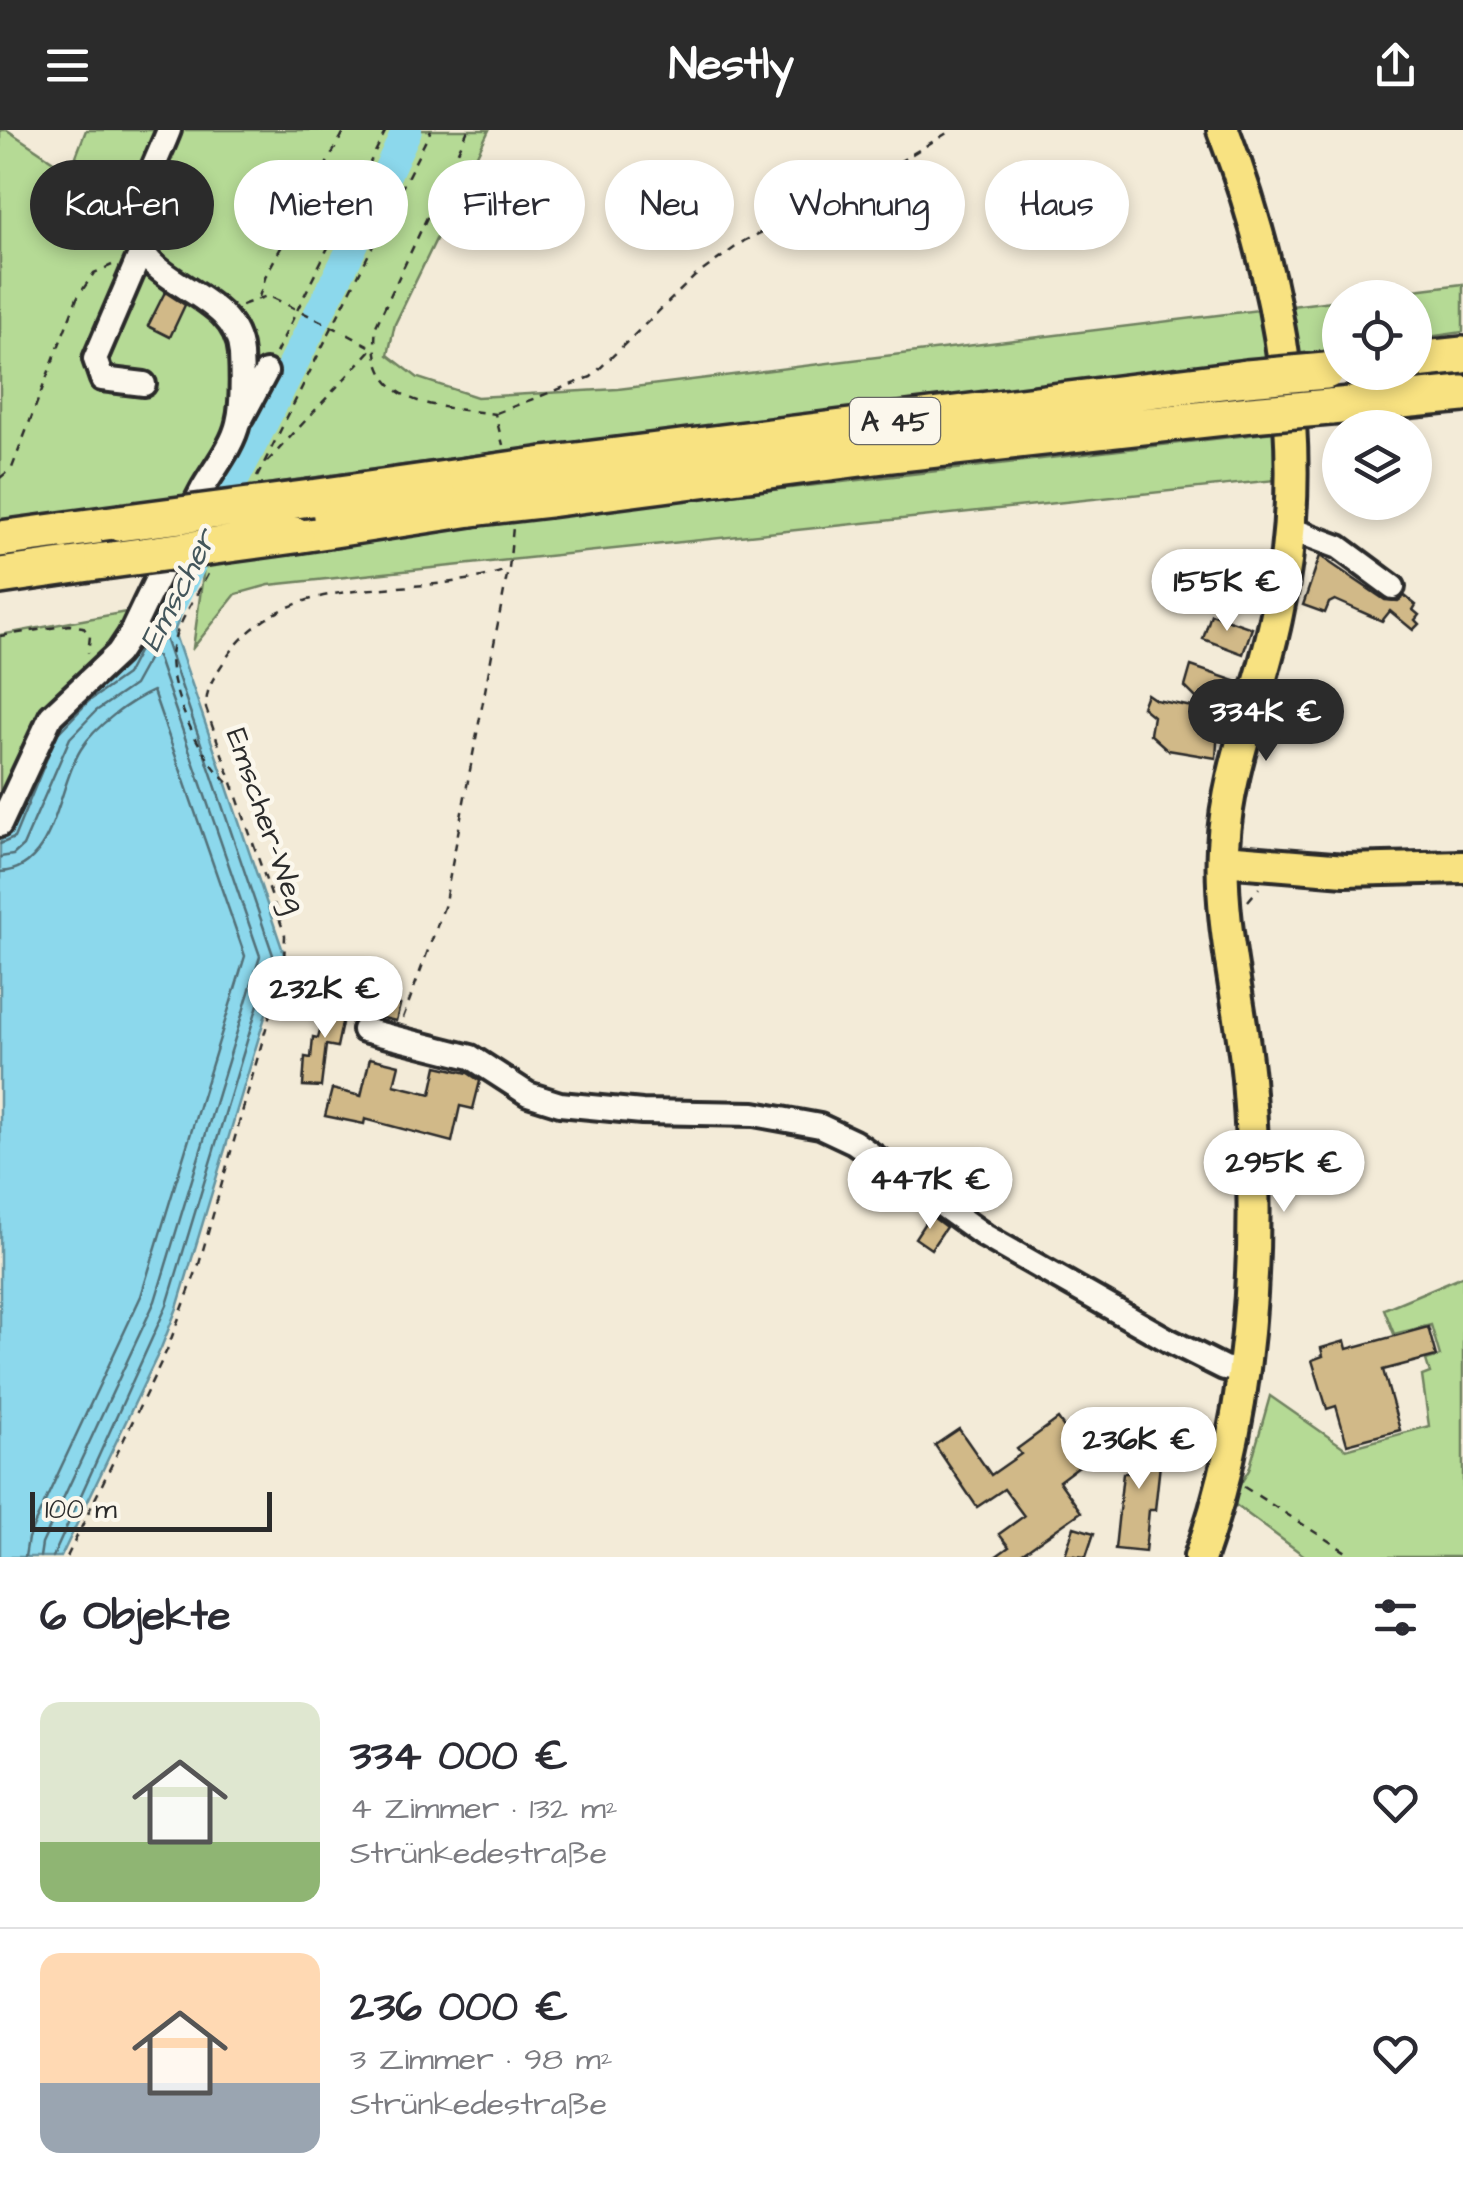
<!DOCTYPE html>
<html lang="de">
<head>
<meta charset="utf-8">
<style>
  :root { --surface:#fff; --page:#f2f2f3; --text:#2b2b33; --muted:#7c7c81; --line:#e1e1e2; --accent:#2b2b2b }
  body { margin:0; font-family:"Architects Daughter",sans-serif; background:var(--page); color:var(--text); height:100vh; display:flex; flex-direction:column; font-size:38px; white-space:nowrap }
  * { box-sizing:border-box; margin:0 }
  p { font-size:32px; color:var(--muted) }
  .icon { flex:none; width:55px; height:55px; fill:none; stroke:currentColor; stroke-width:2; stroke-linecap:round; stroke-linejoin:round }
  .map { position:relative; height:1427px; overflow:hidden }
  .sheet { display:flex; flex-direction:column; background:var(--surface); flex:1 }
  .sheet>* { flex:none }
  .hud { position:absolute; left:30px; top:30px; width:1405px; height:90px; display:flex; gap:20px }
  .controls { position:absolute; left:1322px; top:150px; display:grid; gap:20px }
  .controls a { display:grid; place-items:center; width:110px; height:110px; border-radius:50%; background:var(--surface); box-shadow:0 5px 15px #0003; font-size:50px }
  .scale { position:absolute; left:30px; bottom:25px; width:242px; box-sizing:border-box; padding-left:10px; border:5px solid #2b2b2b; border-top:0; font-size:28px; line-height:35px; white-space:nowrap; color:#2b2b2b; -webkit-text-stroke:8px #fbf7ec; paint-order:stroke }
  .price { position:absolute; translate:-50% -85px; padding:0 22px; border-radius:35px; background:#fff; color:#222; font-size:32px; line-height:65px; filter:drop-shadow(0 2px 5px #0008) }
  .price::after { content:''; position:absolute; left:50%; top:60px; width:30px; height:22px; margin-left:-15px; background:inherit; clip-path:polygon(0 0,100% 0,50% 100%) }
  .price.current { background:var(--accent); color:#fff }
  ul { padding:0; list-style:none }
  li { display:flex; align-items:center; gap:30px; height:250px; padding:0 40px }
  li+li { border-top:2px solid var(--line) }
  li span { display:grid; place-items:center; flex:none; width:280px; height:200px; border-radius:20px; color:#555 }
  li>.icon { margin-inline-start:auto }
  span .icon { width:120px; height:120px; fill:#fffc; stroke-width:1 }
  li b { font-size:42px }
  h2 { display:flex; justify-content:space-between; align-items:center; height:120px; padding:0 40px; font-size:42px }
  .tag { padding:0 35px; border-radius:45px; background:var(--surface); box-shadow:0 5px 15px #0003; font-size:35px; line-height:90px }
  .tag.current { background:var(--accent); color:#fff }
  header { display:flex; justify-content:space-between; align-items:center; height:130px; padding:0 40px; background:var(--accent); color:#fff; font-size:45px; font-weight:800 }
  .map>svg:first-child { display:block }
  .green { fill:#b5da95; stroke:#708260; stroke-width:2.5 }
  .water { fill:#8cd8ec; stroke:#65939f; stroke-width:2.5 }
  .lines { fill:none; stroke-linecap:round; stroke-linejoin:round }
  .shore { stroke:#527078; stroke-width:2.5 }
  .river { stroke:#8cd8ec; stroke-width:30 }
  .building { fill:#d1b988; stroke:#2b2b2b; stroke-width:2.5 }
  .minor-casing { stroke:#2b2b2b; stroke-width:30 }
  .major-casing { stroke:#2b2b2b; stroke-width:38 }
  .highway-casing { stroke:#2b2b2b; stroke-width:42 }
  .path { stroke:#2b2b2b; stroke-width:2.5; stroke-dasharray:8 8; stroke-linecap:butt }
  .minor { stroke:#fbf7ec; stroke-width:22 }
  .major { stroke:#f8e281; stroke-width:30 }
  .highway { stroke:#f8e281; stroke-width:35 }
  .highway-bridge-casing { stroke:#2b2b2b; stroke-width:42; stroke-linecap:butt }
  .path-bridge { stroke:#2b2b2b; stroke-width:2.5; stroke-dasharray:8 8; stroke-linecap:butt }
  .highway-bridge { stroke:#f8e281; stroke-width:35 }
  .labels { text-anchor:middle; stroke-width:9; stroke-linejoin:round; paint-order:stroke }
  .shield { fill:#fbf7ec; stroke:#696865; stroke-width:2.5 }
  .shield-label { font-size:28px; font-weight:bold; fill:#2b2b2b }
  .street-label { font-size:30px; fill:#2b2b2b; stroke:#fbf7ec }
  .water-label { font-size:32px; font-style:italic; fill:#43565b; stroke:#fbf7ec }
</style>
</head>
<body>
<header><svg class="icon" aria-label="menu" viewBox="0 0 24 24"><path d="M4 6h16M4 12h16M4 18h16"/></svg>Nestly<svg class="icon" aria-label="share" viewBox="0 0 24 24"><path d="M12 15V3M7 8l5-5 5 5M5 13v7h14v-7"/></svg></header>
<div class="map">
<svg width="1463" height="1427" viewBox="0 0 1463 1427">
  <rect width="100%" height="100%" fill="#f3ebd8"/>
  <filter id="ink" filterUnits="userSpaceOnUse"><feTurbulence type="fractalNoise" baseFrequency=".01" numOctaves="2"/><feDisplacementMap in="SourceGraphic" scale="20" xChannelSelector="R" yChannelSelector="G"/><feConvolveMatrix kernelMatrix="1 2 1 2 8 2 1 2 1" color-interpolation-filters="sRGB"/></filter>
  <g filter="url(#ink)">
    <path class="green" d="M 0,0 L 7,0 L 70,42 L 86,0 L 489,0 L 395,194 L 388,225 L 418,248 L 477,267 L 618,259 L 1340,170 L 1340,219 L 504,321 L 231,359 L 294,231 L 226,361 L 0,394 Z
      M 1463,154 L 1463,202 L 1415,209 L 1415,168 L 1357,167 Z
      M 1274,302 L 1276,350 L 269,455 L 236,464 L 193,518 L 204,437 L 540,387 Z
      M 137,480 L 121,505 L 72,558 L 48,571 L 0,679 L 0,505 Z
      M 1463,1146 L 1463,1427 L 1306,1427 L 1230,1371 L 1249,1340 L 1270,1266 L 1346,1319 L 1429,1296 L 1422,1246 L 1430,1243 L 1426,1230 L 1440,1226 L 1431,1195 L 1394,1204 L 1384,1179 Z"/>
    <path class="water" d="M 198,440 L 174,502 L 284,824 L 177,1178 L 161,1218 L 61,1427 L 0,1427 L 0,713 L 43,610 L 82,563 L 119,539 L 167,445 Z"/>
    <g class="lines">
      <path class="shore" d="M 0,714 L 14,708 L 47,628
        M 0,727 L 13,725 L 23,716 L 70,608 L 96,581 L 134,555 L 150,526 L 157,526 L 260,826 L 155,1171 L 42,1414 L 40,1427
        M 0,742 C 56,740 57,656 81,619 C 95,596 130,571 153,561 L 245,826 L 141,1166 L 28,1408 L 25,1427
        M 53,1427 L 167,1175 L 273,825 L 164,505 L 170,473 L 163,474 L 126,545 L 89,571 L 59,602"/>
      <path class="river" d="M 170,476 L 347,128 L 407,0"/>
    </g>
    <path class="building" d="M 165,162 L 185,175 L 170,207 L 148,196 Z
      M 1320,426 L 1385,470 L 1398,471 L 1405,466 L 1416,475 L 1413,480 L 1419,485 L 1415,490 L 1419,494 L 1413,500 L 1390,481 L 1382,491 L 1335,470 L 1329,473 L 1325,483 L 1303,475 Z
      M 1211,484 L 1252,498 L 1243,524 L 1203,509 Z
      M 1191,536 L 1235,551 L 1218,598 L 1216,628 L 1168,620 L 1150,604 L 1153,586 L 1142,577 L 1147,564 L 1156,570 L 1208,580 L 1185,557 Z
      M 349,863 L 400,875 L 396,891 L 345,879 Z
      M 329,864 L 347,869 L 337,917 L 326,915 L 321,957 L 303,956 L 305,927 L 311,928 L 313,907 L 318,908 Z
      M 370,928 L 399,935 L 394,955 L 431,964 L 437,936 L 468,943 L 480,951 L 473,979 L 460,976 L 452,1012 L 365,989 L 364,994 L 325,986 L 332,959 L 361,966 Z
      M 930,1085 L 946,1097 L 931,1119 L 915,1108 Z
      M 1428,1197 L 1436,1226 L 1383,1240 L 1400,1300 L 1347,1314 L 1336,1276 L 1327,1279 L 1312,1230 L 1323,1226 L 1321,1218 L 1345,1211 L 1347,1219 Z
      M 1058,1289 L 1087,1330 L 1059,1351 L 1081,1382 L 1017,1427 L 995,1427 L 1009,1417 L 999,1404 L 1024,1386 L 1004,1359 L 977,1377 L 935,1315 L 959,1299 L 991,1345 L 1021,1324 L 1017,1319 Z
      M 1132,1304 L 1163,1307 L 1155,1380 L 1149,1380 L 1145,1422 L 1115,1419 L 1123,1343 L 1128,1343 Z
      M 1074,1397 L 1094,1403 L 1086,1427 L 1065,1425 Z"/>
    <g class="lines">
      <defs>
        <path id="minor" d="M 141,122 L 95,229 L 102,249 L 144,254
          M 242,287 L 266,242
          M 1288,398 L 1339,417 L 1393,457
          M 0,695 L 51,586 L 118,523 L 130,505 C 153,456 177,408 202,360 C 213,340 233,316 238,293 C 243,273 242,244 241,224 C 236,157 134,158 136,94 C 137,68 159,26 169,0
          M 364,900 L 471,927 L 528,964 L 560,974 L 642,982 L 754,984 L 820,996 L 854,1012 L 985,1106 L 1168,1210 L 1224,1238 L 1242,1241"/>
        <path id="major" d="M 1223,730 L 1345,740 L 1463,737
          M 1200,1427 C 1254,1276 1261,1108 1248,949 C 1241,872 1219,795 1223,717 C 1227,637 1260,566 1276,489 C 1312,326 1282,153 1223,0"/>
        <path id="highway" d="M 1415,230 L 1463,225
          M 1330,277 L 1463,264
          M 544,335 L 1247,248
          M 311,368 L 467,346
          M 549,369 L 884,325 L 1251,284
          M 295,405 L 471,378
          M 0,409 L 119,393
          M 0,446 L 104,431"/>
      </defs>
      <use href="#minor" class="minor-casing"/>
      <use href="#major" class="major-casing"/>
      <use href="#highway" class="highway-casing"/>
      <path class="path" d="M 468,0 L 376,196 C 367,278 433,275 495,284 L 503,315
        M 259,167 L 266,145 L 345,0
        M 242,175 L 267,166 L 273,168
        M 276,223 L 386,0
        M 496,283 L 591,247 L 694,147 L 744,111 L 879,44 L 952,0
        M 267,332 L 373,218 L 345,203
        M 257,347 L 431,0
        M 0,348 L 12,338 L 77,168 L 94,143 L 112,135
        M 208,444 C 197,465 180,490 173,513 C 162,552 203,637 235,658
        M 0,506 L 69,495 L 83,497 L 90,506 L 88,523
        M 1248,771 L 1259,758
        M 403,888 L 444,777 L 508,440
        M 1244,1357 L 1354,1427
        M 67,1427 L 167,1220 L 199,1134 L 284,835 L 285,805 L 206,578 C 206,557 214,547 225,530 C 290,432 413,474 509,439 L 513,397"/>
      <use href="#minor" class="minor"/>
      <use href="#major" class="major"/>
      <use href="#highway" class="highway"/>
      <defs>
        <path id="highway-bridge" d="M 1247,248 L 1326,241
          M 1251,284 L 1330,277
          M 467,346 L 544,335
          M 471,378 L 549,369
          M 119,393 L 311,368
          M 104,431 L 295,405"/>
      </defs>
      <use href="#highway-bridge" class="highway-bridge-casing"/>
      <path class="path-bridge" d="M 273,168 L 345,203"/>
      <use href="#highway-bridge" class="highway-bridge"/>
    </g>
  </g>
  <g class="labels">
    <rect class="shield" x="850" y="268" width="90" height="46" rx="8"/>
    <g class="shield-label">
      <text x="895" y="301">A 45</text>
    </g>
    <g class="street-label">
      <text transform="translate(267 690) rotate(71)" y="10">Emscher-Weg</text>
    </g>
    <g class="water-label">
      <text transform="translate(177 460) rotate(-63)" y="11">Emscher</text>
    </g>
  </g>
</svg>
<div class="controls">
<a><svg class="icon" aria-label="locate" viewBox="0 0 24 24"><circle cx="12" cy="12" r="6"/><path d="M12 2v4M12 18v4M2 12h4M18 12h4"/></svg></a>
<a><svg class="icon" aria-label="layers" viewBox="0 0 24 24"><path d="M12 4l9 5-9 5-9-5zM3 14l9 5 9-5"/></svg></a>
</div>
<div class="scale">100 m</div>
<b class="price" style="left:1227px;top:504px">155K €</b>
<b class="price current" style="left:1266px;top:634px">334K €</b>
<b class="price" style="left:325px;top:911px">232K €</b>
<b class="price" style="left:1284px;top:1085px">295K €</b>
<b class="price" style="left:930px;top:1102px">447K €</b>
<b class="price" style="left:1139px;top:1362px">236K €</b>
<div class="hud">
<a class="tag current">Kaufen</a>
<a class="tag">Mieten</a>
<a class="tag">Filter</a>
<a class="tag">Neu</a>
<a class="tag">Wohnung</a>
<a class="tag">Haus</a>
</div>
</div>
<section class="sheet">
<h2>6 Objekte<svg class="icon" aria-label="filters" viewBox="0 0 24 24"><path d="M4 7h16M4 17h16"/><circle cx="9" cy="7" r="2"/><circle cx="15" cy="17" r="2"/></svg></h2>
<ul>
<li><span style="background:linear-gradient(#dfe7d0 70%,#8fb573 0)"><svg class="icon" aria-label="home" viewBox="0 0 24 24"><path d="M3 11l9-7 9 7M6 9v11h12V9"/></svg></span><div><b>334 000 €</b><p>4 Zimmer · 132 m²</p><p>Strünkedestraße</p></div><svg class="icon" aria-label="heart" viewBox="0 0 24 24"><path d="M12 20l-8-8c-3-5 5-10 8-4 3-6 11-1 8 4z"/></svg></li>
<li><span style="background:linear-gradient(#ffd9b3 65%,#9aa5b1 0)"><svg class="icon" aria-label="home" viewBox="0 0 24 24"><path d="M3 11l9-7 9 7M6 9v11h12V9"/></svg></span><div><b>236 000 €</b><p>3 Zimmer · 98 m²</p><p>Strünkedestraße</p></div><svg class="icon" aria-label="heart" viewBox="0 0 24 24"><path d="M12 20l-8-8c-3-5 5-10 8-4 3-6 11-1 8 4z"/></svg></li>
</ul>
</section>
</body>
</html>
